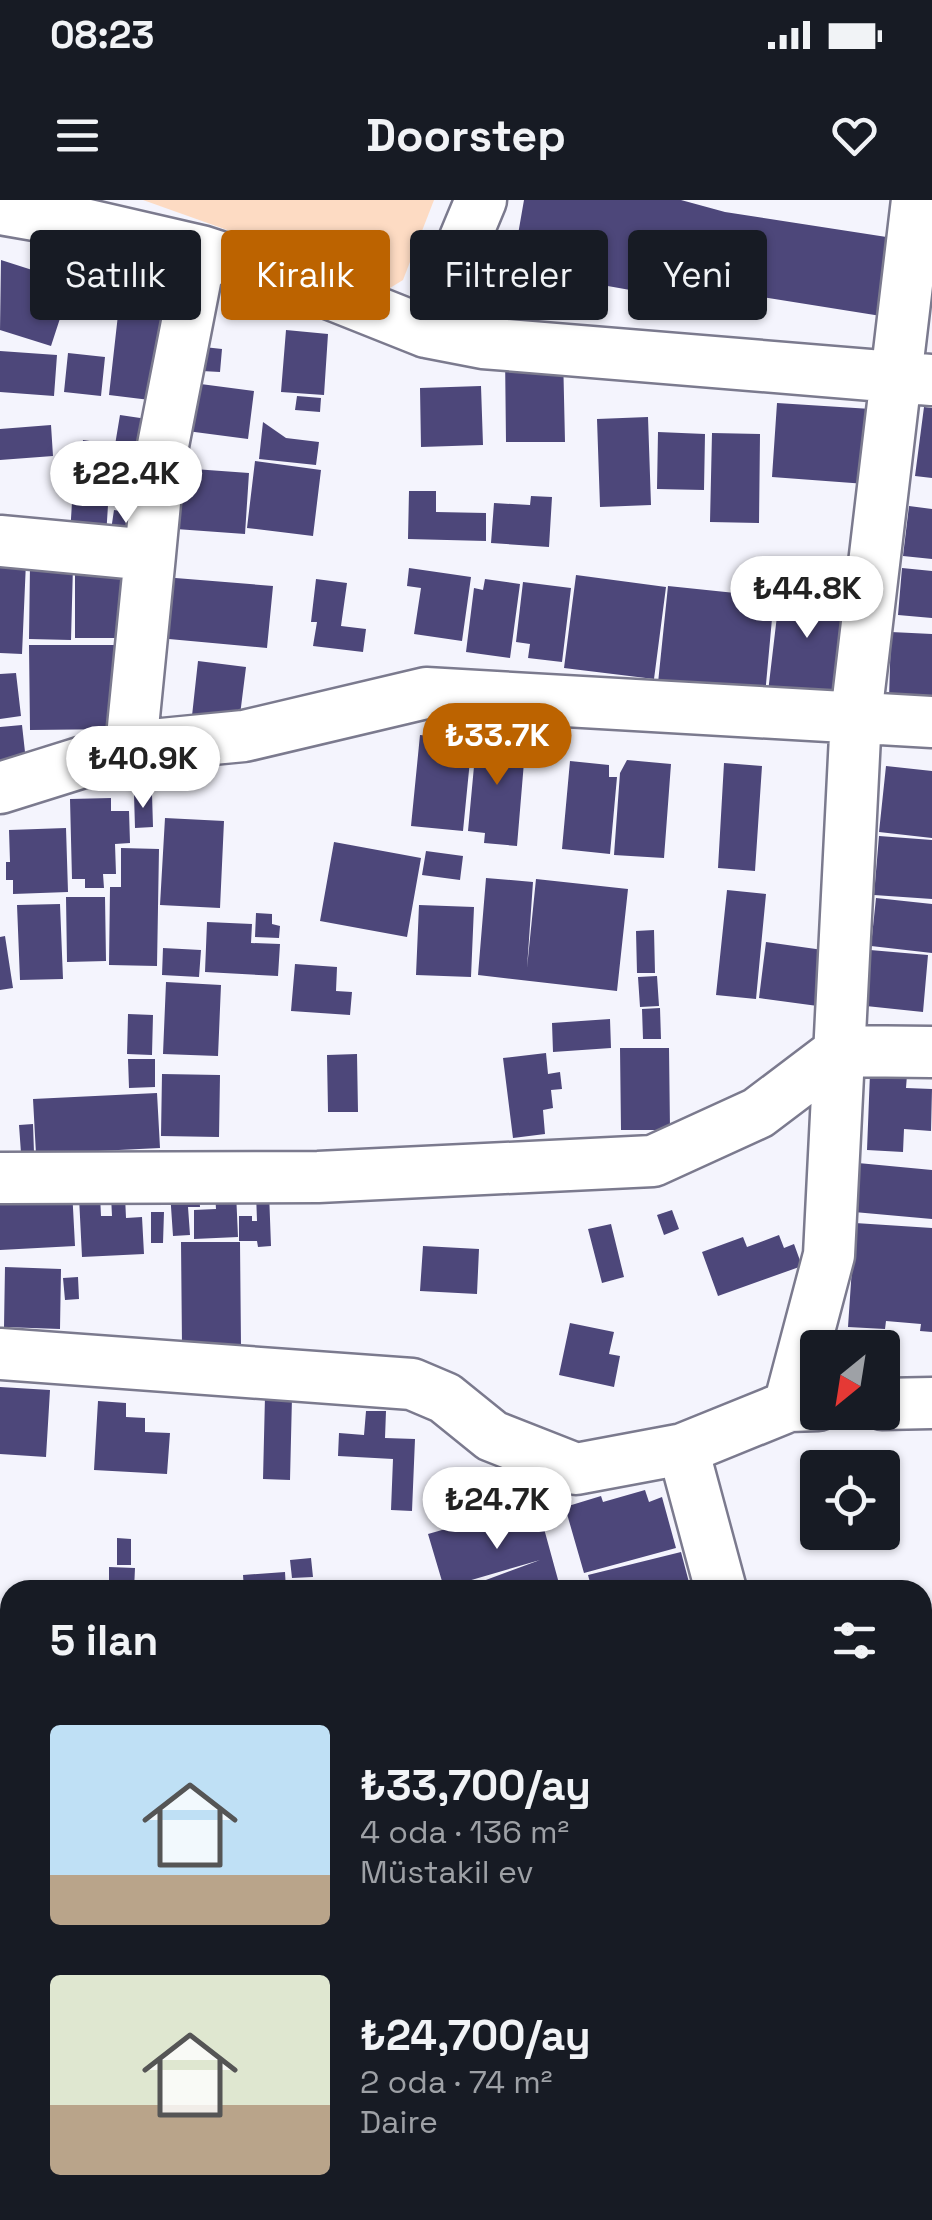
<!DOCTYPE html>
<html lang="tr">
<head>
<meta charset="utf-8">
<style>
  :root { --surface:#171b24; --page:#20242c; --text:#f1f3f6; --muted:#9ea1a6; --accent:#bc6300 }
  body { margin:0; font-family:"Space Grotesk",sans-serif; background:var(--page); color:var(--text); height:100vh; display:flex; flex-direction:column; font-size:38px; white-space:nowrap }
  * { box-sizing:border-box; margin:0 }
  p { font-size:32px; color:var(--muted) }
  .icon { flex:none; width:55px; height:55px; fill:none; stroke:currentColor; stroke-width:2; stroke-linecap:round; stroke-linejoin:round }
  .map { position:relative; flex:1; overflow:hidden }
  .side { position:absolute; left:0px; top:1380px; width:932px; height:640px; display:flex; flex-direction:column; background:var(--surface); border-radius:30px 30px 0 0; box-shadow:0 2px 8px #0004 }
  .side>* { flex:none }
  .banner { position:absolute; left:30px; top:30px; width:872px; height:90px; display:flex; gap:20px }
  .needle { width:65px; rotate:210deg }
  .fabs { position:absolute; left:800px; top:1130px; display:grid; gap:20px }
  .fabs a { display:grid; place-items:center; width:100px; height:100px; border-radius:10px; background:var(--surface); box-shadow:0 2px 8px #0004; font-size:50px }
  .price { position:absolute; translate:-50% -85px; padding:0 22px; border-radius:35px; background:#fff; color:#222; font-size:32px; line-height:65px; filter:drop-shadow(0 2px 5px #0008) }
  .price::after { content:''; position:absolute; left:50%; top:60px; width:30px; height:22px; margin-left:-15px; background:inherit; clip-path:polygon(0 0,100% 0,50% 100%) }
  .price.active { background:var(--accent); color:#fff }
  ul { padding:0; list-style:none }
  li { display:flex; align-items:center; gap:30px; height:250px; padding:0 50px }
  li span { display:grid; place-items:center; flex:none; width:280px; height:200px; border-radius:10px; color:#555 }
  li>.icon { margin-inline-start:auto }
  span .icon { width:120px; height:120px; fill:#fffc; stroke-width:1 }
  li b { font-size:42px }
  h2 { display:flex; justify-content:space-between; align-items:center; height:120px; padding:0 50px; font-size:42px }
  .pill { padding:0 35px; border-radius:10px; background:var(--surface); box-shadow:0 2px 8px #0004; font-size:35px; line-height:90px }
  .pill.active { background:var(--accent); color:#fff }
  .status { display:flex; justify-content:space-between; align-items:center; height:70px; padding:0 50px; background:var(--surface); direction:ltr }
  .status svg { height:28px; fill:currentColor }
  header { display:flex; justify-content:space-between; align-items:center; height:130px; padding:0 50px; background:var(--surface); font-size:45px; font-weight:700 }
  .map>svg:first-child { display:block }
  .green { fill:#fddbc3 }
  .building { fill:#4d477a }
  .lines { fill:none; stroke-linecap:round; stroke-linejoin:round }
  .minor-casing { stroke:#7b7a8e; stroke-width:55 }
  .minor { stroke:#fff; stroke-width:50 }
</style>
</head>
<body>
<div class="status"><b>08:23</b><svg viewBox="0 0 49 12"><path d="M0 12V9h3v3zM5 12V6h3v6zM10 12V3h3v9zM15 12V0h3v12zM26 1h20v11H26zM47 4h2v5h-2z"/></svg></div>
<header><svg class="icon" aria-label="menu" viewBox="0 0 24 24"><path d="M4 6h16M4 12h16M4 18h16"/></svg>Doorstep<svg class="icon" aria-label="heart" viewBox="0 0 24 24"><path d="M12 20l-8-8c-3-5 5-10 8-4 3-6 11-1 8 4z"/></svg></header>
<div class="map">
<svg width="932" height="2020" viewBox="0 0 932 2020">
  <rect width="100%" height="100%" fill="#f4f4fd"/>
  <path class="green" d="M 143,0 L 434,0 L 403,80 L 390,88 Z"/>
  <path class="building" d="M 524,0 L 681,0 L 725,12 L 893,38 L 881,116 L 712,89 L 709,104 L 512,69 Z
    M 1,60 L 51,76 L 46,93 L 66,100 L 51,146 L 0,130 Z
    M 121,88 L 170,93 L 158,201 L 109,195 Z
    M 286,130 L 328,134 L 324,195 L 281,192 Z
    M 204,147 L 222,149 L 220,172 L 202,171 Z
    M 0,151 L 57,155 L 54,196 L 0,192 Z
    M 68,153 L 105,157 L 101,196 L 64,192 Z
    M 563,153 L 565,242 L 506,242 L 505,154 Z
    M 193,183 L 254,191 L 248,239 L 187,231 Z
    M 481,186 L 483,245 L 421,247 L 420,188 Z
    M 297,196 L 321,198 L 320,212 L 295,210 Z
    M 777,203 L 871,209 L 866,284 L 772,277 Z
    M 924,207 L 932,208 L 932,278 L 915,276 Z
    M 120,215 L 147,219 L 138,273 L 111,269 Z
    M 648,217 L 651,305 L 600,307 L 597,219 Z
    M 263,222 L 286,238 L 319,242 L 316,265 L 259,259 Z
    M 51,225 L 53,256 L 0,260 L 0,229 Z
    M 658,232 L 705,234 L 704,290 L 657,289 Z
    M 712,233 L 760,234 L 759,323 L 710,322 Z
    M 83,240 L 110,244 L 108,268 L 80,265 Z
    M 255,261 L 321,270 L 313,336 L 247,328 Z
    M 180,268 L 249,273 L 245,334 L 176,329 Z
    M 73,286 L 109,289 L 106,337 L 70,335 Z
    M 409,291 L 436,291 L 436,312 L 486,313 L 486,341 L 408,339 Z
    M 531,296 L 552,297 L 549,347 L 491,343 L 494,303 L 530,305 Z
    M 909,306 L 932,309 L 932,359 L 903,356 Z
    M 114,310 L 142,314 L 137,342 L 110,337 Z
    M 795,356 L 830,360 L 827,384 L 792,380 Z
    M 0,361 L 26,362 L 22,454 L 0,453 Z
    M 30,365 L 73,365 L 71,440 L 29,439 Z
    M 75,367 L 122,368 L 122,438 L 75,438 Z
    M 409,368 L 471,377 L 462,441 L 414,434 L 421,388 L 407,386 Z
    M 902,368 L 932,371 L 932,418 L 898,415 Z
    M 576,375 L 666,387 L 654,479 L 564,468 Z
    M 163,377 L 273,386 L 267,448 L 158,438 Z
    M 316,379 L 347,383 L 341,426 L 366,429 L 363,452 L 313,446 L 317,422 L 311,422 Z
    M 485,379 L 520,384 L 510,458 L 466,452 L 474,388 L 483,390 Z
    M 523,382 L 571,388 L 562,462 L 528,458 L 530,444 L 516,442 Z
    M 781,382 L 847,390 L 833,501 L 768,492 Z
    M 668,386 L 774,397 L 765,495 L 658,483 Z
    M 891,432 L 932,434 L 932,501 L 889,499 Z
    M 29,445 L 122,445 L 123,529 L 30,530 Z
    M 198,461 L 246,467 L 238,531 L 191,525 Z
    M 16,473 L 21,516 L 0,519 L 0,474 Z
    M 22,525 L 27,570 L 0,572 L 0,527 Z
    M 477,534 L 526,538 L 517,646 L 484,643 L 485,633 L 468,631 Z
    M 420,535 L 472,540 L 463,631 L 411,626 Z
    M 627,560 L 671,564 L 664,658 L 614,655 L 620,573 Z
    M 570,561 L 609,565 L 609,577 L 617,577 L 610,654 L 562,649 Z
    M 724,563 L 762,566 L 755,671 L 718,668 Z
    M 886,566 L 932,571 L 932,638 L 879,632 Z
    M 134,594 L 152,594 L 153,627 L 135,628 Z
    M 111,598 L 111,611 L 129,611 L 130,643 L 115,644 L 116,674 L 103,674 L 104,688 L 85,688 L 85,679 L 72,679 L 70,599 Z
    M 165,618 L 224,621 L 220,708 L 160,705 Z
    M 66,628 L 68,692 L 13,694 L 13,680 L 6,680 L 6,662 L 10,662 L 9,630 Z
    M 879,636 L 932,640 L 932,699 L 874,695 Z
    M 334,642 L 421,658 L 407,737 L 320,721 Z
    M 121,648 L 159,649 L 157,766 L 109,765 L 110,687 L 121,687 Z
    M 426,651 L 463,656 L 460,680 L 422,675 Z
    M 486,678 L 533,682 L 527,768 L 536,679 L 628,689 L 617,791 L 478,775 Z
    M 727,690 L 766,694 L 756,799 L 716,795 Z
    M 66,697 L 105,697 L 106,761 L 67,762 Z
    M 876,698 L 932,704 L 932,753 L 871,746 Z
    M 60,704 L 63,779 L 20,780 L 17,705 Z
    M 419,705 L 474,707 L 471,777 L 416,775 Z
    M 256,713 L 272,714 L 272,724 L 280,726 L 279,738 L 255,737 Z
    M 207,722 L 252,724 L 251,743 L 280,744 L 278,776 L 205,772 Z
    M 654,730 L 655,773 L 637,773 L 636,731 Z
    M 5,736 L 13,788 L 0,790 L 0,737 Z
    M 766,742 L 823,750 L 825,807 L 759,798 Z
    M 163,748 L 201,750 L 199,777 L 162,775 Z
    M 870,750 L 928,755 L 923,812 L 866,806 Z
    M 295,764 L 337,767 L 336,791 L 352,792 L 350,815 L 291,811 Z
    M 657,776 L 659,806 L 640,807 L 638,777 Z
    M 166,782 L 221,785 L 218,856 L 163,854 Z
    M 660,808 L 661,839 L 643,839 L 642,809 Z
    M 128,814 L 153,815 L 152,855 L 127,854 Z
    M 610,819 L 611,848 L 553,852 L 552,823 Z
    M 620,848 L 669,848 L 670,930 L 621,930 Z
    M 546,853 L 548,874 L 560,872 L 562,889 L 551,890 L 553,908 L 543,910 L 545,934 L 513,938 L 503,858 Z
    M 357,854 L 358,912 L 328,912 L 327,855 Z
    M 128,859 L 155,859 L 155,887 L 129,888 Z
    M 870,873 L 907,875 L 906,888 L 932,889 L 931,931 L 904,929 L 903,952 L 867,950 Z
    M 162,874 L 220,875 L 219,937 L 161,936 Z
    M 157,893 L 160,948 L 36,954 L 33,899 Z
    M 33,924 L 34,953 L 21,953 L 19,925 Z
    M 858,963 L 932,970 L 932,1019 L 854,1012 Z
    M 72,989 L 75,1046 L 0,1050 L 0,992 Z
    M 199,990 L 200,1007 L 188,1007 L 190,1035 L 173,1036 L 170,992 Z
    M 236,992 L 238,1037 L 194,1039 L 194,1010 L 216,1009 L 215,993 Z
    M 269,992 L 271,1046 L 258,1047 L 257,1041 L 239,1041 L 239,1016 L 252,1016 L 252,1021 L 257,1021 L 256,993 Z
    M 100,995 L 101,1016 L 112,1016 L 111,996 L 125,996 L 126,1018 L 142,1017 L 144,1054 L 82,1057 L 79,997 Z
    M 672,1010 L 679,1029 L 664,1035 L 657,1015 Z
    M 151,1012 L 164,1012 L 163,1043 L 151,1043 Z
    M 855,1023 L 932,1028 L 932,1132 L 920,1131 L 921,1124 L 886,1121 L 885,1129 L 848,1127 Z
    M 611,1024 L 624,1077 L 602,1083 L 588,1029 Z
    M 779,1035 L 784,1048 L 794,1044 L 802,1066 L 718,1096 L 702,1052 L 743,1037 L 747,1047 Z
    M 181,1042 L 240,1042 L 241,1145 L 182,1145 Z
    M 423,1046 L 479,1049 L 477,1094 L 420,1091 Z
    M 5,1067 L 61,1069 L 60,1129 L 4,1127 Z
    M 78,1077 L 79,1099 L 65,1100 L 63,1078 Z
    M 570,1123 L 614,1132 L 609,1154 L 620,1156 L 614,1187 L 559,1175 Z
    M 0,1187 L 50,1190 L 46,1257 L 0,1254 Z
    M 265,1196 L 292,1197 L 290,1280 L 263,1279 Z
    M 98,1201 L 126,1203 L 126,1217 L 145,1218 L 145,1232 L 170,1233 L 167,1274 L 94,1270 Z
    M 366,1211 L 386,1211 L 385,1238 L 415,1239 L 412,1311 L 391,1310 L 393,1259 L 338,1256 L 339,1233 L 364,1235 Z
    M 645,1290 L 649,1302 L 662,1297 L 676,1348 L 584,1373 L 565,1307 L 601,1296 L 603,1302 Z
    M 537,1303 L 560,1387 L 550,1390 L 459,1390 L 540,1360 L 444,1388 L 428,1334 Z
    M 117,1338 L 131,1339 L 131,1365 L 117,1365 Z
    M 681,1352 L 691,1390 L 592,1390 L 588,1375 Z
    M 311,1358 L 313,1377 L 292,1378 L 290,1360 Z
    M 109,1367 L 135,1368 L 134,1390 L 109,1390 Z
    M 285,1372 L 286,1390 L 244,1390 L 243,1375 Z
    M 932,1861 L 932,1951 L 922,1926 L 922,1865 Z
    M 269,2010 L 344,2010 L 343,2020 L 268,2020 Z
    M 354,2010 L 423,2010 L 422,2020 L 353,2020 Z
    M 477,2010 L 528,2010 L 527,2020 L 476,2020 Z
    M 729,2010 L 741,2010 L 744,2020 L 697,2020 Z
    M 777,2010 L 845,2010 L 845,2011 L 814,2020 L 780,2020 Z"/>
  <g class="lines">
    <defs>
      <path id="minor" d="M 0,9 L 75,22 L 201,51 L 318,89 L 426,132 L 483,143 L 932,180
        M 426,132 L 481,0
        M 0,341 L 150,355 L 131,547
        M 150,355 L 158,271 L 201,51
        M 0,588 L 131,547 L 244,536 L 426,493 L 932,522
        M 0,978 L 318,977 L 653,961 L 758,913 L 840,851 L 932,852
        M 0,1154 L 412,1184 L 445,1198 L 492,1236 L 576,1269 L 683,1249
        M 882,1204 L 932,1203
        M 789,1206 L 829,1055 L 856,516 L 917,0
        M 721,1390 L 683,1249 L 789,1206 L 818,1205
        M 0,1878 L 10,1878
        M 922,1997 L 929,2020
        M 587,2010 L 591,2020
        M 41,2020 L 41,2010
        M 241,2020 L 241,2010"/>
    </defs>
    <use href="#minor" class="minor-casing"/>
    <use href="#minor" class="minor"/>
  </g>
</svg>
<div class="fabs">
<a><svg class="needle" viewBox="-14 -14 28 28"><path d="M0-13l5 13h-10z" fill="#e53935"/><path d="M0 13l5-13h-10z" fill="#9ea1a6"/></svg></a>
<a><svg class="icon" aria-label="locate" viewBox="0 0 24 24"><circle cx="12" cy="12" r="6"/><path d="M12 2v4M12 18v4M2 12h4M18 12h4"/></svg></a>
</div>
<b class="price" style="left:126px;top:326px">₺22.4K</b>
<b class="price" style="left:807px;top:441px">₺44.8K</b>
<b class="price active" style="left:497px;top:588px">₺33.7K</b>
<b class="price" style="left:143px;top:611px">₺40.9K</b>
<b class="price" style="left:497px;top:1352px">₺24.7K</b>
<div class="banner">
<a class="pill">Satılık</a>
<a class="pill active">Kiralık</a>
<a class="pill">Filtreler</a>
<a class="pill">Yeni</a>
</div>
<section class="side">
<h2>5 ilan<svg class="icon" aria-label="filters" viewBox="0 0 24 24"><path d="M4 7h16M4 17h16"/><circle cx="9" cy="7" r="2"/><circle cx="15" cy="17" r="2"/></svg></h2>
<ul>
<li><span style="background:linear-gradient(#bfe0f5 75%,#b9a48a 0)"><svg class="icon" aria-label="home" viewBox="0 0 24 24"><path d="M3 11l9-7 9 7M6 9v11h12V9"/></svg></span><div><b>₺33,700/ay</b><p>4 oda · 136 m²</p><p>Müstakil ev</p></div></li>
<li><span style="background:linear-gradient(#dfe7d0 65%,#b9a48a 0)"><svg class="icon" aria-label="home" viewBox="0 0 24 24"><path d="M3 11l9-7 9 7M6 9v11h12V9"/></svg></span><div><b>₺24,700/ay</b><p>2 oda · 74 m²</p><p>Daire</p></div></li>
</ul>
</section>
</div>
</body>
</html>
